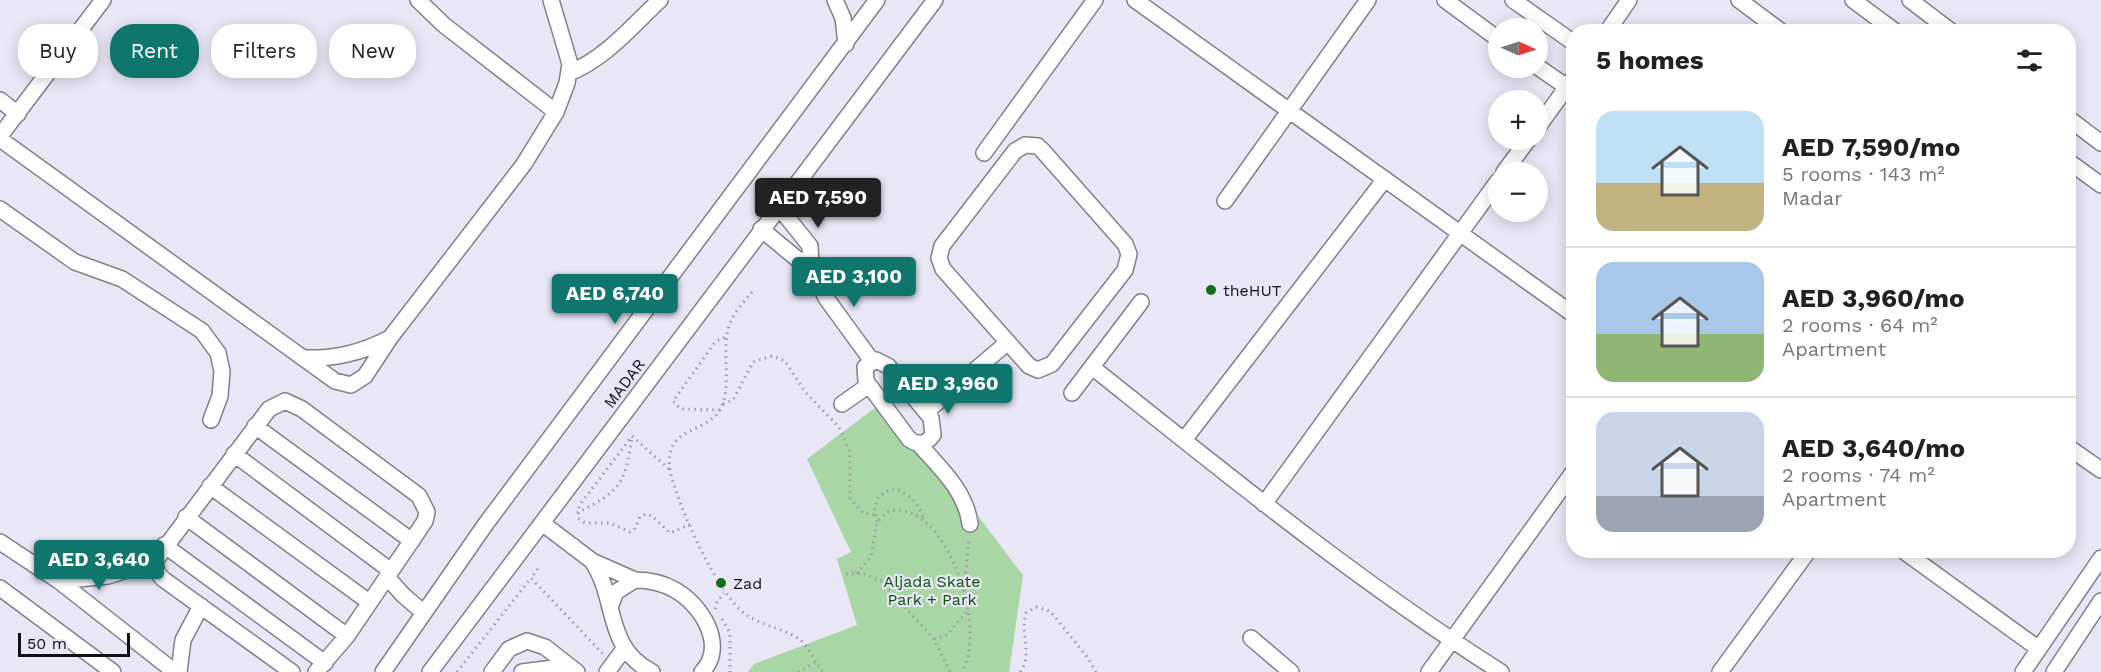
<!DOCTYPE html>
<html lang="en">
<head>
<meta charset="utf-8">
<style>
  :root { --surface:#fff; --page:#f6f6f6; --text:#222; --muted:#767676; --line:#e0e0e0; --accent:#0f766e }
  body { margin:0; font-family:"Work Sans",sans-serif; background:var(--page); color:var(--text); height:100vh; display:flex; flex-direction:column; font-size:22px; white-space:nowrap }
  * { box-sizing:border-box; margin:0 }
  p { font-size:20px; color:var(--muted) }
  .icon { flex:none; width:33px; height:33px; fill:none; stroke:currentColor; stroke-width:2; stroke-linecap:round; stroke-linejoin:round }
  .map { position:relative; flex:1; overflow:hidden }
  .details { position:absolute; left:1566px; top:24px; width:510px; height:534px; display:flex; flex-direction:column; background:var(--surface); border-radius:24px; box-shadow:0 3px 15px #0003 }
  .details>* { flex:none }
  .guide { position:absolute; left:18px; top:24px; width:570px; height:54px; display:flex; gap:12px }
  .needle { width:39px; rotate:93deg }
  .fabs { position:absolute; left:1488px; top:18px; display:grid; gap:12px }
  .fabs a { display:grid; place-items:center; width:60px; height:60px; border-radius:50%; background:var(--surface); box-shadow:0 3px 15px #0003; font-size:30px }
  .scale { position:absolute; left:18px; bottom:15px; width:112px; box-sizing:border-box; padding-left:6px; border:3px solid #111015; border-top:0; font-size:16px; line-height:21px; white-space:nowrap; color:#111015; -webkit-text-stroke:4px #e9e7f6; paint-order:stroke }
  .price { position:absolute; translate:-50% -51px; padding:0 14px; border-radius:6px; background:var(--accent); color:#fff; font-size:20px; line-height:39px; filter:drop-shadow(0 2px 3px #0008) }
  .price::after { content:''; position:absolute; left:50%; top:36px; width:18px; height:14px; margin-left:-9px; background:inherit; clip-path:polygon(0 0,100% 0,50% 100%) }
  .price.current { background:#222; color:#fff }
  ul { padding:0; list-style:none }
  li { display:flex; align-items:center; gap:18px; height:150px; padding:0 30px }
  li+li { border-top:2px solid var(--line) }
  li span { display:grid; place-items:center; flex:none; width:168px; height:120px; border-radius:18px; color:#555 }
  li>.icon { margin-inline-start:auto }
  span .icon { width:72px; height:72px; fill:#fffc; stroke-width:1 }
  li b { font-size:26px }
  h2 { display:flex; justify-content:space-between; align-items:center; height:72px; padding:0 30px; font-size:26px }
  .chip { padding:0 21px; border-radius:24px; background:var(--surface); box-shadow:0 3px 15px #0003; font-size:21px; line-height:54px }
  .chip.current { background:var(--accent); color:#fff }
  .map>svg:first-child { display:block }
  .green { fill:#a8d6a5 }
  .lines { fill:none; stroke-linecap:round; stroke-linejoin:round }
  .minor-casing { stroke:#817f8c; stroke-width:18 }
  .path { stroke:#9d9ca7; stroke-width:3; stroke-dasharray:1.5 4.5; stroke-linecap:butt }
  .minor { stroke:#fff; stroke-width:15 }
  .poi-dot { fill:#146d18; stroke:#e9e7f6; stroke-width:2 }
  .labels { text-anchor:middle; stroke-width:4.5; stroke-linejoin:round; paint-order:stroke }
  .poi-label { font-size:16px; fill:#111015; stroke:#e9e7f6; text-anchor:start }
  .street-label { font-size:16px; fill:#111015; stroke:#e9e7f6 }
  .park-label { font-size:16px; fill:#0c510f; stroke:#e9e7f6 }
</style>
</head>
<body>
<div class="map">
<svg width="2101" height="672" viewBox="0 0 2101 672">
  <rect width="100%" height="100%" fill="#e9e7f6"/>
  <path class="green" d="M 888,398 L 1023,575 L 1009,672 L 748,672 L 754,664 L 857,625 L 837,559 L 851,552 L 807,459 Z"/>
  <g class="lines">
    <defs>
      <path id="minor" d="M 418,0 L 444,25 L 556,112
        M 835,0 L 843,18 L 846,44
        M 1135,0 L 1574,315
        M 1445,0 L 1498,39
        M 1513,0 L 1574,43
        M 1739,0 L 1782,32
        M 1853,0 L 1896,32
        M 1910,0 L 1952,32
        M 1607,32 L 1629,0
        M 1538,67 L 1574,92
        M 569,73 C 605,59 632,26 660,0
        M 0,100 L 18,114
        M 2068,118 L 2101,143
        M 1538,127 L 1574,77
        M 0,136 L 103,0
        M 0,139 L 335,381 L 351,385 L 365,376 L 390,338 L 524,164 L 556,112 L 567,83 L 570,64 L 551,0
        M 1025,145 L 1038,146 L 1042,150 L 1125,244 L 1129,254 L 1125,270 L 1052,364 L 1038,370 L 1029,366 L 943,269 L 939,258 L 942,246 L 1015,151 Z
        M 984,153 L 1095,0
        M 2068,161 L 2101,185
        M 1504,172 L 1528,140
        M 1225,201 L 1368,0
        M 778,206 L 810,246 L 811,266 L 826,298 L 872,361
        M 0,209 L 75,262 L 122,279 L 202,331 L 218,353 L 222,371 L 220,396 L 211,420
        M 761,229 L 796,258 L 811,266
        M 303,358 C 335,359 361,353 390,338
        M 876,360 L 888,366 L 931,418 L 933,435 C 926,444 918,446 909,439 L 866,381 L 865,367 Z
        M 1092,367 C 1225,473 1357,581 1501,672
        M 1072,393 L 1141,302
        M 842,404 L 869,385
        M 926,412 L 1008,342
        M 255,426 L 412,541
        M 1184,440 L 1385,179
        M 919,444 C 940,468 966,491 970,524
        M 2068,447 L 2101,470
        M 234,454 L 391,571
        M 210,486 L 369,602
        M 1264,504 L 1498,181
        M 186,517 L 347,636
        M 542,523 L 592,561 L 635,580
        M 0,542 L 59,581 L 175,672
        M 164,545 L 325,663
        M 1902,550 L 2039,649
        M 592,561 C 618,600 604,647 652,672
        M 387,577 L 403,595 L 424,613
        M 59,581 L 108,576 L 155,561
        M 0,588 L 113,672
        M 610,607 L 616,592 L 635,580 C 649,580 663,583 675,590 C 702,605 727,646 702,672
        M 1251,638 L 1291,672
        M 179,672 L 183,640 L 201,606
        M 292,672 L 163,579 L 157,572 L 155,561 L 269,409 L 285,401 L 302,409 L 419,496 L 427,512 L 425,521 L 347,636 L 316,672
        M 383,672 L 485,525 L 877,0
        M 430,672 L 935,0
        M 492,672 L 509,649 L 527,641 L 545,647 L 577,672
        M 522,672 L 569,666
        M 607,672 L 624,649
        M 1429,672 L 1574,471
        M 1720,672 L 1809,550
        M 2023,672 L 2101,558
        M 2054,672 L 2101,601"/>
    </defs>
    <use href="#minor" class="minor-casing"/>
    <path class="path" d="M 752,292 C 744,302 733,313 729,326 C 721,350 732,386 721,408 C 707,435 663,425 670,470 C 677,505 717,593 745,614 C 762,626 783,628 799,639 C 810,647 814,662 823,672
      M 723,404 L 733,400 L 753,362 L 772,356 L 785,361 L 806,393 L 839,427 L 850,453 L 850,498 L 863,513 L 875,515
      M 720,410 L 681,409 L 673,401 L 716,341 L 726,337
      M 669,469 L 632,436 L 579,506 L 578,518 L 585,523 L 610,523 L 630,532 L 634,530 L 640,517 L 646,514 L 652,516 L 670,533 L 691,524
      M 577,513 C 620,491 625,485 632,437
      M 877,522 L 875,509 L 878,497 L 891,489 C 908,490 920,505 924,520
      M 538,569 L 531,578 L 603,654
      M 856,573 L 871,557 L 877,522 L 887,512 C 946,494 990,633 961,672
      M 846,574 L 862,573 L 881,581 L 934,639 L 950,672
      M 964,591 L 969,538
      M 715,609 L 717,602 L 724,593
      M 722,619 L 730,633 L 730,672
      M 934,639 L 947,635 L 968,610
      M 457,672 L 531,578
      M 798,672 L 815,663
      M 1020,672 C 1033,656 1020,633 1026,613 L 1036,607 L 1050,611 L 1088,658 L 1096,672"/>
    <use href="#minor" class="minor"/>
  </g>
  <g class="poi-dot">
    <circle cx="1211" cy="290" r="6"/>
    <circle cx="721" cy="583" r="6"/>
  </g>
  <g class="labels">
    <g class="poi-label">
      <text x="1223" y="296">theHUT</text>
      <text x="733" y="589">Zad</text>
    </g>
    <g class="street-label">
      <text transform="translate(624 383) rotate(-53)" y="6">MADAR</text>
    </g>
    <g class="park-label">
      <text x="932" y="587">Aljada Skate<tspan x="932" dy="18">Park + Park</tspan></text>
    </g>
  </g>
</svg>
<div class="fabs">
<a><svg class="needle" viewBox="-14 -14 28 28"><path d="M0-13l5 13h-10z" fill="#e53935"/><path d="M0 13l5-13h-10z" fill="#767676"/></svg></a>
<a>+</a>
<a>−</a>
</div>
<div class="scale">50 m</div>
<b class="price current" style="left:818px;top:229px">AED 7,590</b>
<b class="price" style="left:854px;top:308px">AED 3,100</b>
<b class="price" style="left:615px;top:325px">AED 6,740</b>
<b class="price" style="left:948px;top:415px">AED 3,960</b>
<b class="price" style="left:99px;top:591px">AED 3,640</b>
<div class="guide">
<a class="chip">Buy</a>
<a class="chip current">Rent</a>
<a class="chip">Filters</a>
<a class="chip">New</a>
</div>
<section class="details">
<h2>5 homes<svg class="icon" aria-label="filters" viewBox="0 0 24 24"><path d="M4 7h16M4 17h16"/><circle cx="9" cy="7" r="2"/><circle cx="15" cy="17" r="2"/></svg></h2>
<ul>
<li><span style="background:linear-gradient(#bfe0f5 60%,#c2b280 0)"><svg class="icon" aria-label="home" viewBox="0 0 24 24"><path d="M3 11l9-7 9 7M6 9v11h12V9"/></svg></span><div><b>AED 7,590/mo</b><p>5 rooms · 143 m²</p><p>Madar</p></div></li>
<li><span style="background:linear-gradient(#a9c7e8 60%,#8fb573 0)"><svg class="icon" aria-label="home" viewBox="0 0 24 24"><path d="M3 11l9-7 9 7M6 9v11h12V9"/></svg></span><div><b>AED 3,960/mo</b><p>2 rooms · 64 m²</p><p>Apartment</p></div></li>
<li><span style="background:linear-gradient(#c9d6e8 70%,#9aa5b1 0)"><svg class="icon" aria-label="home" viewBox="0 0 24 24"><path d="M3 11l9-7 9 7M6 9v11h12V9"/></svg></span><div><b>AED 3,640/mo</b><p>2 rooms · 74 m²</p><p>Apartment</p></div></li>
</ul>
</section>
</div>
</body>
</html>
